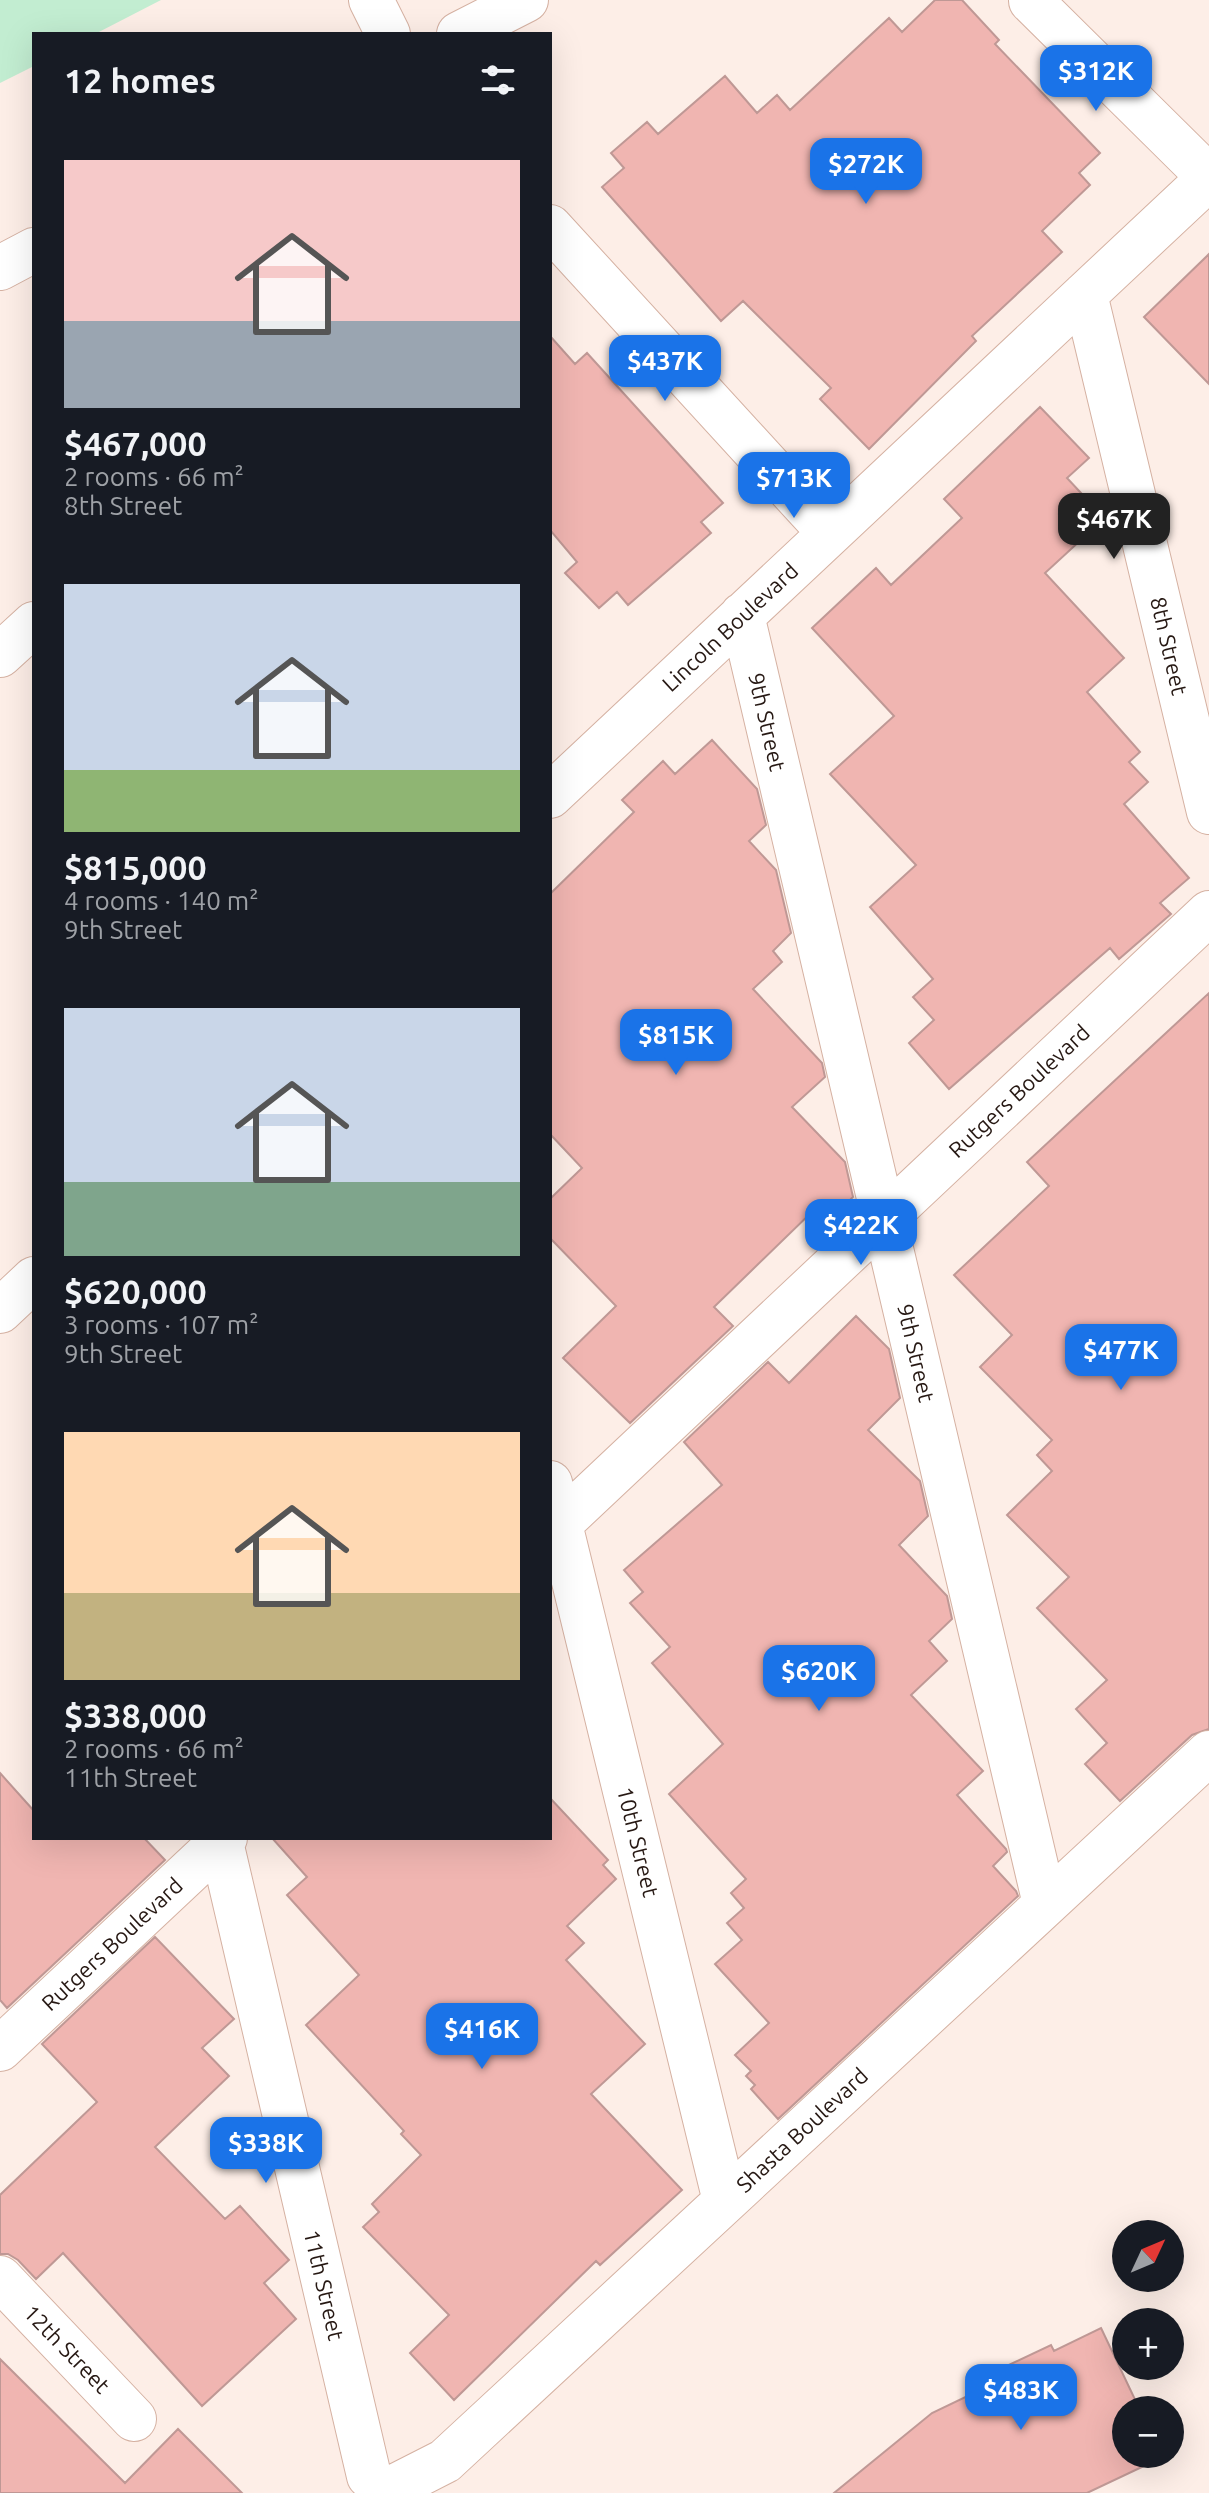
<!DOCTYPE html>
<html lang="en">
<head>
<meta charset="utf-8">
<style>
  :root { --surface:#171b24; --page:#242831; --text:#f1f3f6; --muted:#9ea1a6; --accent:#1a73e8 }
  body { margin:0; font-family:Ubuntu,sans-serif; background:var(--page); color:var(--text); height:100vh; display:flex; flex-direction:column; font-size:30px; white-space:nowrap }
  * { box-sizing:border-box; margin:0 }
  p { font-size:26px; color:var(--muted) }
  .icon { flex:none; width:44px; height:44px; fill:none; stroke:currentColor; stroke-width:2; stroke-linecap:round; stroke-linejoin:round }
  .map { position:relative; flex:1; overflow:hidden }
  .panel { position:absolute; left:32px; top:32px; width:520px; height:1808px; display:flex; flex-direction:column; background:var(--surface); border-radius:0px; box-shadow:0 8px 32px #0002 }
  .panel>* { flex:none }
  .needle { width:52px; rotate:46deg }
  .tools { position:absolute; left:1112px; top:2220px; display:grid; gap:16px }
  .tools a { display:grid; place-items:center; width:72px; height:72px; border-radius:50%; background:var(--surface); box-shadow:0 8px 32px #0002; font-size:40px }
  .price { position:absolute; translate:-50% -68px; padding:0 18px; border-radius:16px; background:var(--accent); color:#fff; font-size:26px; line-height:52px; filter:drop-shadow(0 2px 4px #0008) }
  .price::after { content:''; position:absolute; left:50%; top:48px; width:24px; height:18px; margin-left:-12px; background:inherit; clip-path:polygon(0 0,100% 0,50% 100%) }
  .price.active { background:#222; color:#fff }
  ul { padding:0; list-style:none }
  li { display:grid; align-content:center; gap:16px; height:424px; padding:0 32px }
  li span { display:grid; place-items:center; height:248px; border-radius:0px; color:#555 }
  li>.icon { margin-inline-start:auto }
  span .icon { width:144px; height:144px; fill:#fffc; stroke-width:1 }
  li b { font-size:34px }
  h2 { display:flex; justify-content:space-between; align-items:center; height:96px; padding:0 32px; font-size:34px }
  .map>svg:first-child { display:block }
  .green { fill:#c2edd1 }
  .building { fill:#f0b5b1; stroke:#bf9895; stroke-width:2 }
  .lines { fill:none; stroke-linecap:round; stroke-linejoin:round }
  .minor-casing { stroke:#d5b1a2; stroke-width:46 }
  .minor { stroke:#fff; stroke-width:44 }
  .labels { text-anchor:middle; stroke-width:7; stroke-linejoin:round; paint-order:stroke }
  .street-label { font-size:22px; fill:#261813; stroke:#fff }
</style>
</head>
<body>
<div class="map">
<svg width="1209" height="2493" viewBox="0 0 1209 2493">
  <rect width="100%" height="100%" fill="#fdeee7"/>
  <path class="green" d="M 0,0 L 161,0 L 95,34 L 34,34 L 34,66 L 0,83 Z"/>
  <path class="building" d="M 935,0 L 962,0 L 999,40 L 995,44 L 1100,153 L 1079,173 L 1090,185 L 1042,231 L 1062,252 L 972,336 L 976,341 L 869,449 L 820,399 L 831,388 L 743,301 L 721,321 L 602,187 L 624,168 L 611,153 L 647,122 L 658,134 L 725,76 L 757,113 L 777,95 L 790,110 L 889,18 L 902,32 Z
    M 1209,254 L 1209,384 L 1144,317 Z
    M 550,336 L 575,364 L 587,353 L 723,503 L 701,522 L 711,533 L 628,605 L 617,592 L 599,608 L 565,573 L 577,562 L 550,530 Z
    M 1040,407 L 1089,458 L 1067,478 L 1081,493 L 1059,514 L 1082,539 L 1045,573 L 1124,658 L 1087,692 L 1140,752 L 1129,762 L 1148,782 L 1124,804 L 1189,878 L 1160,903 L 1171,914 L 1119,959 L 1110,948 L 949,1089 L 909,1043 L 934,1020 L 913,997 L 933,979 L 870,907 L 916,865 L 830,774 L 894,716 L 812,628 L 876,568 L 891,585 L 962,518 L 944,499 Z
    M 712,740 L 757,789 L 766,825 L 749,841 L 776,870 L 791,933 L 773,951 L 782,962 L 753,989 L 822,1063 L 825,1077 L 792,1107 L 845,1162 L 853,1197 L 840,1210 L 821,1210 L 818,1206 L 714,1307 L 733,1326 L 630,1423 L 563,1358 L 616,1306 L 550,1238 L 550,1199 L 582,1168 L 550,1134 L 550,894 L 634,812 L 622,800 L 663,761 L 675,774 Z
    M 1209,993 L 1209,1729 L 1192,1735 L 1120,1801 L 1085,1764 L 1107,1743 L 1076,1709 L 1107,1680 L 1037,1608 L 1069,1577 L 1007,1515 L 1052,1471 L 1037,1455 L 1052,1440 L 980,1367 L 1012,1335 L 954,1275 L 1049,1186 L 1027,1162 Z
    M 856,1316 L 889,1349 L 900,1398 L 868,1430 L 920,1481 L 928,1516 L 899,1545 L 947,1596 L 952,1619 L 929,1641 L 947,1661 L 911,1695 L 983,1771 L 957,1795 L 1006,1849 L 1007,1852 L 993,1866 L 1016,1891 L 1018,1896 L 778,2119 L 751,2089 L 755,2085 L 746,2076 L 751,2071 L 735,2055 L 769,2023 L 715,1964 L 742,1940 L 727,1923 L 744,1908 L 731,1893 L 746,1879 L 669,1794 L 723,1744 L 652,1663 L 670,1647 L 630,1603 L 643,1592 L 624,1570 L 722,1485 L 684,1442 L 768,1362 L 789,1383 Z
    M 0,1773 L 34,1811 L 34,1838 L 144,1838 L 165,1860 L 7,2008 L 0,2000 Z
    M 550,1798 L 608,1860 L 603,1865 L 616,1879 L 567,1926 L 584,1943 L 566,1960 L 645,2044 L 591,2094 L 682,2190 L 600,2265 L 596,2261 L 454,2400 L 410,2353 L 449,2315 L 363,2227 L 379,2212 L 372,2204 L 421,2155 L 401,2134 L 404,2131 L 306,2025 L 359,1975 L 287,1895 L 307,1877 L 272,1838 L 550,1838 Z
    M 155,1937 L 234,2019 L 202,2048 L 229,2076 L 155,2147 L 225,2219 L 240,2206 L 289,2260 L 264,2283 L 296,2319 L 202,2406 L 63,2253 L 36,2279 L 18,2260 L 8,2254 L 0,2254 L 0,2195 L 97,2102 L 42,2044 Z
    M 1101,2328 L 1140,2410 L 1126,2410 L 1126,2454 L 1161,2454 L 1163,2457 L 1087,2493 L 834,2493 L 932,2413 L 1001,2380 L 996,2371 L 1051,2345 L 1054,2351 Z
    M 0,2359 L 125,2483 L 178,2429 L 242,2493 L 0,2493 Z"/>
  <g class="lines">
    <defs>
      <path id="minor" d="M 371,0 L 388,34
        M 1031,1 L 1209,177
        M 459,34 L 526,0
        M 550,227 L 830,533
        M 0,268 L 34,250
        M 1085,294 L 1209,812
        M 742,615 L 1045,1904
        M 0,655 L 34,624
        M 550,796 L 1209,178
        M 0,1311 L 34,1279
        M 550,1483 L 725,2201
        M 550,1533 L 1209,913
        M 220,1838 L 369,2476 L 385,2491
        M 0,2049 L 225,1838
        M 0,2278 L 134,2419
        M 382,2493 L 445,2461 L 1209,1753"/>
    </defs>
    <use href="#minor" class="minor-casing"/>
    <use href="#minor" class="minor"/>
  </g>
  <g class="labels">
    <g class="street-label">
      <text transform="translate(730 627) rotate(-43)" y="8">Lincoln Boulevard</text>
      <text transform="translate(1169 646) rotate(77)" y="8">8th Street</text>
      <text transform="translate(767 722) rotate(77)" y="8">9th Street</text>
      <text transform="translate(1019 1091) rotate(-43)" y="8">Rutgers Boulevard</text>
      <text transform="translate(916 1353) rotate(77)" y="8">9th Street</text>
      <text transform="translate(638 1842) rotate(76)" y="8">10th Street</text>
      <text transform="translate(112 1944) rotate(-43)" y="8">Rutgers Boulevard</text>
      <text transform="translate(802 2130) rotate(-43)" y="8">Shasta Boulevard</text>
      <text transform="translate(324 2285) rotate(77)" y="8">11th Street</text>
      <text transform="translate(67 2349) rotate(46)" y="8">12th Street</text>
    </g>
  </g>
</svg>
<div class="tools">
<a><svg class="needle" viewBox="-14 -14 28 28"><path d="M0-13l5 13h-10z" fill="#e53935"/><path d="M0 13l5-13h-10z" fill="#9ea1a6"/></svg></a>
<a>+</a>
<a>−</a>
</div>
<b class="price" style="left:1096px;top:113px">$312K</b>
<b class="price" style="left:866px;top:206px">$272K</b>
<b class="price" style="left:665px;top:403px">$437K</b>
<b class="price" style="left:794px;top:520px">$713K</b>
<b class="price active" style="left:1114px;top:561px">$467K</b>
<b class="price" style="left:676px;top:1077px">$815K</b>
<b class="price" style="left:861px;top:1267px">$422K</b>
<b class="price" style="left:1121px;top:1392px">$477K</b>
<b class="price" style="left:819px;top:1713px">$620K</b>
<b class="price" style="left:482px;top:2071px">$416K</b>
<b class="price" style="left:266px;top:2185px">$338K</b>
<b class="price" style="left:1021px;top:2432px">$483K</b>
<section class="panel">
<h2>12 homes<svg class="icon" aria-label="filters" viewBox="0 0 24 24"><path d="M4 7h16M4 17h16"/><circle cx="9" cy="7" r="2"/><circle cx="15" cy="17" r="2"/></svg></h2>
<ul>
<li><span style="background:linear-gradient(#f6c9c9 65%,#9aa5b1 0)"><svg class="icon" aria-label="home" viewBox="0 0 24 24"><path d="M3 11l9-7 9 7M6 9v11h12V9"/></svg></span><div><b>$467,000</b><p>2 rooms · 66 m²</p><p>8th Street</p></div></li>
<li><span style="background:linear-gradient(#c9d6e8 75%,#8fb573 0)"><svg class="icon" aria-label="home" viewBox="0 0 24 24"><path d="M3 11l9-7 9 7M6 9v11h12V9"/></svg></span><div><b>$815,000</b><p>4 rooms · 140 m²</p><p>9th Street</p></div></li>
<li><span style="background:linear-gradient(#c9d6e8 70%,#7fa58c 0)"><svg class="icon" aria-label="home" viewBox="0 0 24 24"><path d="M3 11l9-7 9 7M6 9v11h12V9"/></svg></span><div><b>$620,000</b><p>3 rooms · 107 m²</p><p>9th Street</p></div></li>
<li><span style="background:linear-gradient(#ffd9b3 65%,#c2b280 0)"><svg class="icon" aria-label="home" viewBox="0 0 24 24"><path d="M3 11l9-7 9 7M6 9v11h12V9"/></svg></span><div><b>$338,000</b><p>2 rooms · 66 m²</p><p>11th Street</p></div></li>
</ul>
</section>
</div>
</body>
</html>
